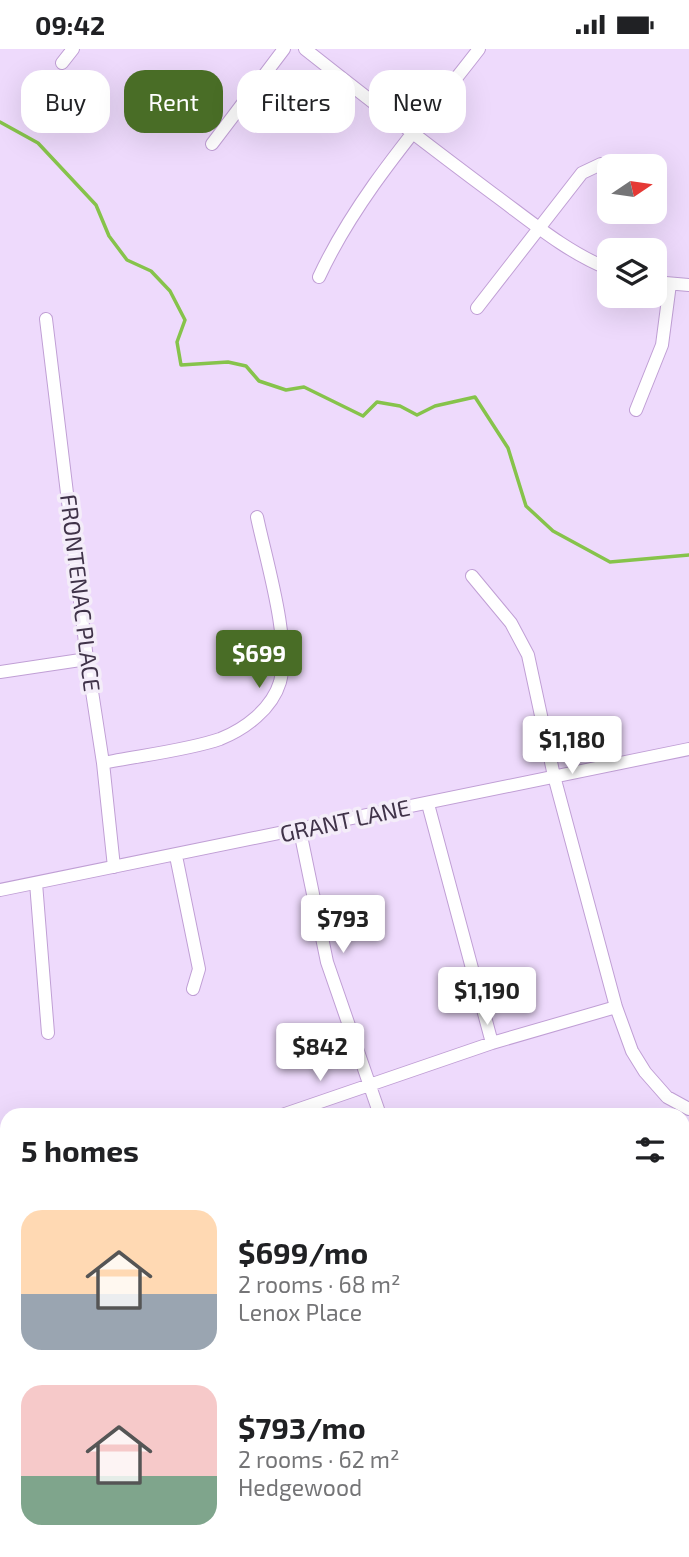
<!DOCTYPE html>
<html lang="en">
<head>
<meta charset="utf-8">
<style>
  :root { --surface:#fff; --page:#f6f6f6; --text:#202124; --muted:#757577; --accent:#496d26 }
  body { margin:0; font-family:"Exo 2",sans-serif; background:var(--page); color:var(--text); height:100vh; display:flex; flex-direction:column; font-size:26px; white-space:nowrap }
  * { box-sizing:border-box; margin:0 }
  p { font-size:23px; color:var(--muted) }
  .icon { flex:none; width:38px; height:38px; fill:none; stroke:currentColor; stroke-width:2; stroke-linecap:round; stroke-linejoin:round }
  .map { position:relative; flex:1; overflow:hidden }
  .side { position:absolute; left:0px; top:1059px; width:690px; height:450px; display:flex; flex-direction:column; background:var(--surface); border-radius:21px 21px 0 0; box-shadow:0 7px 28px #0002 }
  .side>* { flex:none }
  .banner { position:absolute; left:21px; top:21px; width:648px; height:63px; display:flex; gap:14px }
  .needle { width:46px; rotate:77deg }
  .controls { position:absolute; left:597px; top:105px; display:grid; gap:14px }
  .controls a { display:grid; place-items:center; width:70px; height:70px; border-radius:14px; background:var(--surface); box-shadow:0 7px 28px #0002; font-size:35px }
  .price { position:absolute; translate:-50% -60px; padding:0 16px; border-radius:7px; background:#fff; color:#222; font-size:23px; line-height:46px; filter:drop-shadow(0 2px 4px #0008) }
  .price::after { content:''; position:absolute; left:50%; top:42px; width:21px; height:16px; margin-left:-10px; background:inherit; clip-path:polygon(0 0,100% 0,50% 100%) }
  .price.active { background:var(--accent); color:#fff }
  ul { padding:0; list-style:none }
  li { display:flex; align-items:center; gap:21px; height:175px; padding:0 21px }
  li span { display:grid; place-items:center; flex:none; width:196px; height:140px; border-radius:21px; color:#555 }
  li>.icon { margin-inline-start:auto }
  span .icon { width:84px; height:84px; fill:#fffc; stroke-width:1 }
  li b { font-size:30px }
  h2 { display:flex; justify-content:space-between; align-items:center; height:84px; padding:0 21px; font-size:30px }
  .tag { padding:0 24px; border-radius:21px; background:var(--surface); box-shadow:0 7px 28px #0002; font-size:24px; line-height:63px }
  .tag.active { background:var(--accent); color:#fff }
  .status { display:flex; justify-content:space-between; align-items:center; height:49px; padding:0 35px; background:var(--surface); direction:ltr }
  .status svg { height:19px; fill:currentColor }
  .map>svg:first-child { display:block }
  .green { fill:#f3b15a }
  .forest { fill:#d8973b }
  .lines { fill:none; stroke-linecap:round; stroke-linejoin:round }
  .stream { stroke:#86c34b; stroke-width:3.5 }
  .river { stroke:#86c34b; stroke-width:21 }
  .street-casing { stroke:#c09fd5; stroke-width:14 }
  .street { stroke:#fff; stroke-width:12 }
  .labels { text-anchor:middle; stroke-width:7; stroke-linejoin:round; paint-order:stroke }
  .street-label { font-size:23px; fill:#403349; stroke:#f4edf9 }
</style>
</head>
<body>
<div class="status"><b>09:42</b><svg viewBox="0 0 49 12"><path d="M0 12V9h3v3zM5 12V6h3v6zM10 12V3h3v9zM15 12V0h3v12zM26 1h20v11H26zM47 4h2v5h-2z"/></svg></div>
<div class="map">
<svg width="689" height="1508" viewBox="0 0 689 1508">
  <rect width="100%" height="100%" fill="#eedafc"/>
  <path class="green" d="M 7,1232 L 7,1502 L 191,1502 L 199,1508 L 0,1508 L 0,1238 Z"/>
  <path class="forest" d="M 7,1389 L 7,1502 L 41,1502 L 41,1508 L 0,1508 L 0,1423 Z
    M 85,1502 L 158,1502 L 169,1508 L 88,1508 Z
    M 433,1502 L 585,1502 L 588,1508 L 429,1508 Z"/>
  <g class="lines">
    <path class="stream" d="M 0,73 L 38,94 L 96,156 L 109,187 L 127,211 L 151,222 L 170,242 L 185,271 L 177,293 L 181,316 L 228,313 L 246,317 L 259,332 L 286,341 L 304,338 L 363,367 L 377,353 L 400,357 L 417,366 L 435,357 L 475,348 L 508,399 L 526,457 L 553,482 L 610,513 L 689,506"/>
    <path class="river" d="M 0,1238 L 7,1232
      M 191,1502 L 199,1508
      M 616,1502 L 619,1508
      M 397,1508 L 405,1502"/>
    <defs>
      <path id="street" d="M 305,0 C 367,49 429,97 492,144 C 529,171 566,203 609,220
        M 62,14 L 73,0
        M 212,95 L 284,0
        M 319,228 C 358,144 423,73 479,0
        M 654,233 L 689,236
        M 477,259 L 582,124 L 601,115
        M 46,270 L 87,610 L 103,714 L 114,818
        M 636,361 L 662,296 L 670,235
        M 472,527 L 511,574 L 528,606 L 554,727 L 616,958 L 632,1002 L 645,1023 L 667,1048 L 689,1060
        M 0,623 L 87,610
        M 103,714 C 137,707 189,701 220,690 C 245,680 272,660 280,633 C 291,592 266,511 257,468
        M 428,755 L 492,994
        M 300,782 L 327,913 L 380,1066
        M 176,807 L 199,920 L 193,940
        M 36,834 L 48,984
        M 0,841 L 689,700
        M 282,1066 L 492,994 L 616,958"/>
    </defs>
    <use href="#street" class="street-casing"/>
    <use href="#street" class="street"/>
  </g>
  <g class="labels">
    <g class="street-label">
      <text transform="translate(80 544) rotate(83)" y="8">FRONTENAC PLACE</text>
      <text transform="translate(345 772) rotate(-12)" y="8">GRANT LANE</text>
    </g>
  </g>
</svg>
<div class="controls">
<a><svg class="needle" viewBox="-14 -14 28 28"><path d="M0-13l5 13h-10z" fill="#e53935"/><path d="M0 13l5-13h-10z" fill="#757577"/></svg></a>
<a><svg class="icon" aria-label="layers" viewBox="0 0 24 24"><path d="M12 4l9 5-9 5-9-5zM3 14l9 5 9-5"/></svg></a>
</div>
<b class="price active" style="left:259px;top:641px">$699</b>
<b class="price" style="left:572px;top:727px">$1,180</b>
<b class="price" style="left:343px;top:906px">$793</b>
<b class="price" style="left:487px;top:978px">$1,190</b>
<b class="price" style="left:320px;top:1034px">$842</b>
<div class="banner">
<a class="tag">Buy</a>
<a class="tag active">Rent</a>
<a class="tag">Filters</a>
<a class="tag">New</a>
</div>
<section class="side">
<h2>5 homes<svg class="icon" aria-label="filters" viewBox="0 0 24 24"><path d="M4 7h16M4 17h16"/><circle cx="9" cy="7" r="2"/><circle cx="15" cy="17" r="2"/></svg></h2>
<ul>
<li><span style="background:linear-gradient(#ffd9b3 60%,#9aa5b1 0)"><svg class="icon" aria-label="home" viewBox="0 0 24 24"><path d="M3 11l9-7 9 7M6 9v11h12V9"/></svg></span><div><b>$699/mo</b><p>2 rooms · 68 m²</p><p>Lenox Place</p></div></li>
<li><span style="background:linear-gradient(#f6c9c9 65%,#7fa58c 0)"><svg class="icon" aria-label="home" viewBox="0 0 24 24"><path d="M3 11l9-7 9 7M6 9v11h12V9"/></svg></span><div><b>$793/mo</b><p>2 rooms · 62 m²</p><p>Hedgewood</p></div></li>
</ul>
</section>
</div>
</body>
</html>
